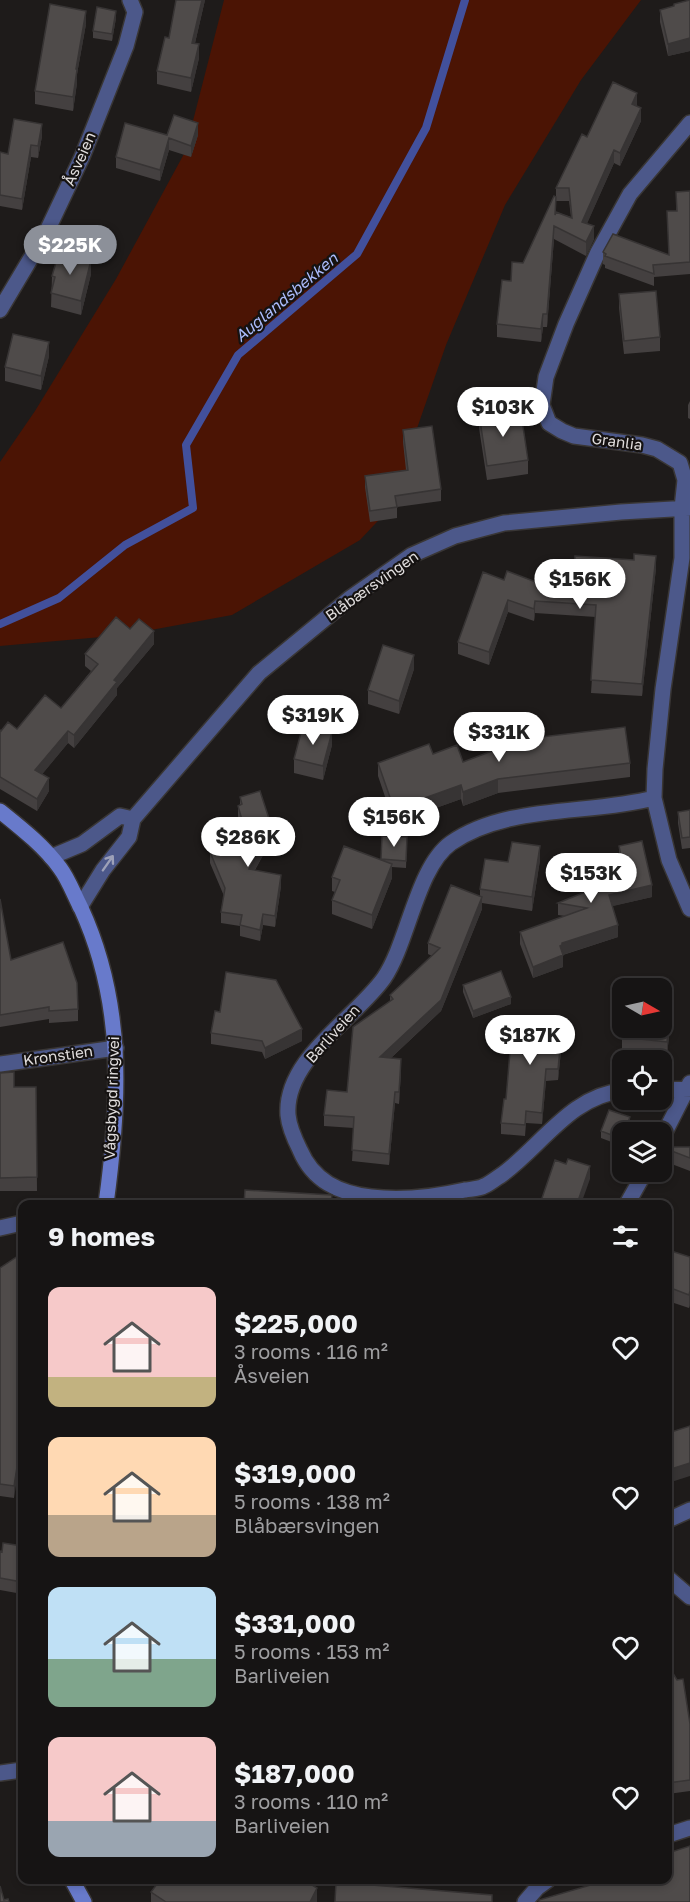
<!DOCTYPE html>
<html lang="en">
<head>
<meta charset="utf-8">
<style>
  :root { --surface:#161414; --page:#232122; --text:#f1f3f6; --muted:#9e9ea0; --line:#353334; --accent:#8c9099 }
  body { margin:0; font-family:"Golos Text",sans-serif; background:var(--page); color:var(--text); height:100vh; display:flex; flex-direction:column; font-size:22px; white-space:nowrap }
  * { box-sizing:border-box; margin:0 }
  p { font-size:20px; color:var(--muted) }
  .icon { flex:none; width:33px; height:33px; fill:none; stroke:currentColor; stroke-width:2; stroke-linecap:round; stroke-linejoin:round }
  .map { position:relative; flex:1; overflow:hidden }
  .drawer { position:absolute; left:18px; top:1200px; width:654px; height:684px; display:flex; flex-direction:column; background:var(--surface); border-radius:12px; box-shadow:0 3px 9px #0003,0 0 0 2px var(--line) }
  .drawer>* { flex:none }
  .needle { width:39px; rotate:99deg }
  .buttons { position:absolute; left:612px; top:978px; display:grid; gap:12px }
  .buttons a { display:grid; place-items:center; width:60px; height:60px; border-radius:12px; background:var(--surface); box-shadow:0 3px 9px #0003,0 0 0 2px var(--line); font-size:30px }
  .price { position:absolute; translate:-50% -51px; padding:0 14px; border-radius:21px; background:#fff; color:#222; font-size:20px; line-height:39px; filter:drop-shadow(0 2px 3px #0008) }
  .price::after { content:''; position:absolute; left:50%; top:36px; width:18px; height:14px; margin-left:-9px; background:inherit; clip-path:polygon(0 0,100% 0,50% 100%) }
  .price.selected { background:var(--accent); color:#fff }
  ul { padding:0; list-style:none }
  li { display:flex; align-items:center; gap:18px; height:150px; padding:0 30px }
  li span { display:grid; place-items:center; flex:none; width:168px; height:120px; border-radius:12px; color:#555 }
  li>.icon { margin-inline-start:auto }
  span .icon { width:72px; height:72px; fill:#fffc; stroke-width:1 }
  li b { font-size:26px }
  h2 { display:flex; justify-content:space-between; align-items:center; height:72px; padding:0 30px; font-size:26px }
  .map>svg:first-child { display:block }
  .green { fill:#4b1404 }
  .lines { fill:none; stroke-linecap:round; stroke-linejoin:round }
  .stream { stroke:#42509c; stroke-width:8 }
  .street-casing { stroke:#393635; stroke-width:18 }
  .secondary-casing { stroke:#393635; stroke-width:18 }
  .street { stroke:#4c588a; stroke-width:15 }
  .secondary { stroke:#687acb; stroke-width:15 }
  .wall { fill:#444040; fill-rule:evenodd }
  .shaded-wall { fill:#373434 }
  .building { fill:#4f4b4a; stroke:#373434; stroke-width:1.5 }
  .oneway { stroke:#9da1b8 }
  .labels { text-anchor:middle; stroke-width:4.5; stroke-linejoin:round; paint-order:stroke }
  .street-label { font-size:15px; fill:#e0dddd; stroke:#151211 }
  .water-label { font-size:16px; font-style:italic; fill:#aabbfb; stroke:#151211 }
</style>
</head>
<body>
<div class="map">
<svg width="690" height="1902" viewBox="0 0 690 1902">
  <rect width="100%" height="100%" fill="#1e1b1a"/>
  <path class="green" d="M 224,0 L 641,0 L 581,80 L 505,205 L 446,345 L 407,457 L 406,491 L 360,540 L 232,615 L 124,635 L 0,646 L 0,462 L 35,411 L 116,279 L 185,152 Z"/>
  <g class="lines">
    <path class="stream" d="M 0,624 L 59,598 L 125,545 L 193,508 L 186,445 L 238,355 L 357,254 L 426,128 L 465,0"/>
    <defs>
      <path id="street" d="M 690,123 L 630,194 L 598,252 L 566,324 L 546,377 L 542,405 L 549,423 L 562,431 L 574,436 L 642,445 L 657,449 L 680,463 L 685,480 L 682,508 L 682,558 L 663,689 L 655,769 L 654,798 L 669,860 L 690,909
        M 0,310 L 47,231 L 82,157 L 126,46 L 135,12 L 130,0
        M 51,857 L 82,844 L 120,816 L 133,819
        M 80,907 L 103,870 L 129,837 L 133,819 L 259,673 L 349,599 L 412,555 L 455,536 L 504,523 L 621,512 L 690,508
        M 0,1064 L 116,1048
        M 662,1090 L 690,1089
        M 622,1091 C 571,1095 539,1149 500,1176 C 495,1179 489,1184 484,1186 C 479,1189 471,1189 465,1190 C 434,1197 403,1201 371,1197 C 339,1193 313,1181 300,1150 C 295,1140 289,1126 288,1115 C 284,1059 356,1018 384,978 C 408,943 417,867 451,843 C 507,804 590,815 654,798
        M 662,1138 L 690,1083
        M 627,1204 L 645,1172
        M 0,1228 L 22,1223
        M 668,1520 L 690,1510
        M 668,1578 L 690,1597
        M 0,1773 L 22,1770
        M 668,1835 L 690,1828
        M 525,1902 L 537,1888 L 548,1880"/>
      <path id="secondary" d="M 0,811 C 21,828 44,846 60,868 C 69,880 74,895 81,908 C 125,1004 120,1102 106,1204
        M 72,1880 L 84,1902"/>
    </defs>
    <use href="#street" class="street-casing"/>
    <use href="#secondary" class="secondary-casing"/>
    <use href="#street" class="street"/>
    <use href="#secondary" class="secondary"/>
  </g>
  <path class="wall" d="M 175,0 L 205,0 L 195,43 L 199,58 L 191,92 L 157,84 L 157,71 L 169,38 L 176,0 Z
    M 690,0 L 690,51 L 668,56 L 660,22 L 660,10 L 674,6 Z
    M 116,18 L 112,41 L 93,38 L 93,31 Z
    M 86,24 L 77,74 L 77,83 L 73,111 L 35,104 L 35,91 Z
    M 637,106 L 641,121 L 620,166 L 614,163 L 587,223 L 594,239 L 586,256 L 554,239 L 547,327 L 543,327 L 541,342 L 497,337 L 497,324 L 511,281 L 523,263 L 556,197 L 556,188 L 587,137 ZM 556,201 L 569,201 L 571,217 L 556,212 Z
    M 167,135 L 198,135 L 191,157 L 169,150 L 160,181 L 116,168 L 116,157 Z
    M 42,136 L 38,158 L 31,157 L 22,210 L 0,206 L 0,152 L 8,154 Z
    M 690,191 L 690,274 L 654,277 L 654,286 L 605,268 L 605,265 L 603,264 L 603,252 L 669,254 L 667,211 L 676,211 L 676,192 Z
    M 91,274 L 81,315 L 51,307 L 52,276 Z
    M 619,294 L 660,337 L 660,351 L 624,354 L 619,308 Z
    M 49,356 L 41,390 L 5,381 L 5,367 Z
    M 690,401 L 690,419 L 688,418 L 688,405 Z
    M 479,414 L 512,422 L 528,460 L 528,474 L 487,480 L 479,428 Z
    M 403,430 L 441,489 L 441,501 L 397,507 L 397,518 L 370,522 L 365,487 L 365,476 L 406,470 L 403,442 Z
    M 656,568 L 642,696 L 591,693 L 596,617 L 535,613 L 534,621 L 508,612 L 489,665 L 458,654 L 458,642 L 504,580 L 562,592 L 574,575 Z
    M 130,629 L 154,644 L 117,688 L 117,695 L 74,748 L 68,743 L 42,774 L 49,791 L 37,811 L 0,789 L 0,730 L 1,731 L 17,729 L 61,708 L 91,671 L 85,666 L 85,654 Z
    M 414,669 L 399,714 L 368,704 L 368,690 Z
    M 499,742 L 630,763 L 630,777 L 498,793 L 463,806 L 461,799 L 394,823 L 378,776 L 378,763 L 433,754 L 463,762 L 499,749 Z
    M 332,745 L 323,780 L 294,773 L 294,759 Z
    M 240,797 L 272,839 L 255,870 L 281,886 L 275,927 L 263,925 L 260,941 L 240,936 L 240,926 L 221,923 L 221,912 L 224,896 L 210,863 L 210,852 L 244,839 L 238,817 L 238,806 L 240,805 Z
    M 690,810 L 690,848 L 682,849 L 678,823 L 678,812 Z
    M 382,836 L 407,837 L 406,868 L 392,867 L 392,878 L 372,929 L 332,914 L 332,900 L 335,892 L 332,891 L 332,877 L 381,860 Z
    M 619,846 L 652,897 L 612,906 L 618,937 L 563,955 L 563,967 L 533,978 L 520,944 L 520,932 L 565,916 L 558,915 L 558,903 L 588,891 L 584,876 L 584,864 L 619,856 Z
    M 540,860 L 532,911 L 482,903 L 482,909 L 441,1011 L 391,1058 L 401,1071 L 399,1104 L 395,1103 L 389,1165 L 352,1161 L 354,1128 L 324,1126 L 324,1115 L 347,1092 L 390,1001 L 390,995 L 432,956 L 428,954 L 428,943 L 480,896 L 480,889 L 508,862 Z
    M 0,899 L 11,960 L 78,1009 L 78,1021 L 49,1023 L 49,1019 L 0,1027 Z
    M 463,985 L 511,1004 L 473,1018 L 463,992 Z
    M 220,1012 L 302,1041 L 265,1059 L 262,1052 L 211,1044 L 211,1033 Z
    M 664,1013 L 670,1027 L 667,1055 L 622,1051 L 622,1037 Z
    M 563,1032 L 558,1080 L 546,1081 L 542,1124 L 526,1123 L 525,1136 L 501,1134 L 501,1123 L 506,1099 Z
    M 0,1073 L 14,1087 L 36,1087 L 37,1191 L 0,1191 Z
    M 630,1124 L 622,1132 L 622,1146 L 601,1138 L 601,1131 Z
    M 690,1147 L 690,1171 L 669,1163 L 669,1150 Z
    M 668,1250 L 690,1257 L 690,1304 L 689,1308 L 668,1301 Z
    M 18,1256 L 14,1498 L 0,1496 L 0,1268 Z
    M 22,1546 L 22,1594 L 0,1590 L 0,1551 Z
    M 668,1665 L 690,1724 L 690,1791 L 668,1794 Z
    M 400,1880 L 447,1880 L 447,1885 Z
    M 151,1892 L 317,1902 L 151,1902 Z"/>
  <path class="shaded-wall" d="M 202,0 L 205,0 L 192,56 L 192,43 Z
    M 86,11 L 86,24 L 77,74 L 77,83 L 73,111 L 73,97 L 76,69 Z
    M 116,11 L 116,18 L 112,41 L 112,34 Z
    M 690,38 L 690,51 L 668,56 L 668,44 Z
    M 199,44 L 199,58 L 191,92 L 191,78 Z
    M 637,93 L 637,106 L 632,104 Z
    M 641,108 L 641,121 L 620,166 L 620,153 Z
    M 198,123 L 198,135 L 191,157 L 191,146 Z
    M 42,124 L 42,136 L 38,158 L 38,146 Z
    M 169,138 L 169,150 L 160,181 L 160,170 Z
    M 31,145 L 31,157 L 22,210 L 22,199 Z
    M 614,150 L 614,163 L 582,235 L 582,222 Z
    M 554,226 L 554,239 L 547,327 L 547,314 Z
    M 594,226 L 594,239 L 586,256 L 586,242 Z
    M 91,260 L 91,274 L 81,315 L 81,301 Z
    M 543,314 L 543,327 L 541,342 L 541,329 Z
    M 49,342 L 49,356 L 41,390 L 41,376 Z
    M 656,556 L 656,568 L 642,696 L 642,684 Z
    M 508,600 L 508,612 L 489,665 L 489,652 Z
    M 535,601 L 535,613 L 534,621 L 534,609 Z
    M 154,631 L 154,644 L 117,688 L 117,695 L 74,748 L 74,735 L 114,680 Z
    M 414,655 L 414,669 L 399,714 L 399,701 Z
    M 68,731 L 68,743 L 35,783 L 35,770 Z
    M 332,732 L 332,745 L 323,780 L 323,766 Z
    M 49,778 L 49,791 L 37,811 L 37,799 Z
    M 498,779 L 498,793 L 463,806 L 463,792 Z
    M 461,785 L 461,799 L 394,823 L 394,809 Z
    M 272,828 L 272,839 L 249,880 L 249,869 Z
    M 540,846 L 540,860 L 532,911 L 532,897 Z
    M 392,864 L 392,878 L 372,929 L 372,915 Z
    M 281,875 L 281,886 L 275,927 L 275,916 Z
    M 652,885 L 652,897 L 609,907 L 609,895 Z
    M 482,897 L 482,909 L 441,1011 L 380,1068 L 380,1057 Z
    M 263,914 L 263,925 L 260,941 L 260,930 Z
    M 618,925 L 618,937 L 562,955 L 563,955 L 563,967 L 533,978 L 533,967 L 560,946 L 562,943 Z
    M 511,997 L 511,1004 L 473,1018 L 473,1011 Z
    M 670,1013 L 670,1027 L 667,1055 L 667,1042 Z
    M 563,1020 L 563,1032 L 558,1080 L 558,1069 Z
    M 302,1029 L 302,1041 L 265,1059 L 265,1048 Z
    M 401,1059 L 401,1071 L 399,1104 L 399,1092 Z
    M 546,1069 L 546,1081 L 542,1124 L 542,1113 Z
    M 395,1092 L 395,1103 L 389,1165 L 389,1154 Z
    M 630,1117 L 630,1124 L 627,1132 L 624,1132 Z
    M 590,1166 L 590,1179 L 581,1204 L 577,1204 Z
    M 690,1291 L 690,1304 L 689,1308 L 689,1295 Z
    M 22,1435 L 22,1448 L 14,1498 L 14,1486 Z
    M 690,1463 L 690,1476 L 668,1483 L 668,1470 Z
    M 108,1880 L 120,1880 L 108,1884 Z
    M 317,1888 L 317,1902 L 310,1902 Z"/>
  <path class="building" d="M 176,0 L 202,0 L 192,43 L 199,44 L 191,78 L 157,71 L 165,37 L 169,38 Z
    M 690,0 L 690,38 L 668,44 L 660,10 L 674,6 L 674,4 Z
    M 50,4 L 86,11 L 76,69 L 77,70 L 73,97 L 35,91 Z
    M 97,7 L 116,11 L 112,34 L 93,31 Z
    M 613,82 L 637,93 L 632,104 L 641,108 L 620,153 L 614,150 L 582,222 L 594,226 L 586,242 L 554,226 L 547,314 L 543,314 L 541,329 L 497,324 L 502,280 L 511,281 L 512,262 L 523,263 L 554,196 L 556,197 L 555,215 L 556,212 L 572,218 L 569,188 L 556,188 L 582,134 L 587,137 Z
    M 174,115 L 198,123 L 191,146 L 169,138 L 160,170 L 116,157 L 125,123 L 167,135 Z
    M 14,119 L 42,124 L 38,146 L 31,145 L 22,199 L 0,195 L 0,152 L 8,154 Z
    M 690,191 L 690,262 L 653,265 L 654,274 L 605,256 L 606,254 L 603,252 L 613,234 L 669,255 L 667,211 L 677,211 L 676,192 Z
    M 59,252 L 91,260 L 81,301 L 51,293 L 55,277 L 52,276 Z
    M 656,291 L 660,337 L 624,341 L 619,294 Z
    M 13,334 L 49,342 L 41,376 L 5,367 Z
    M 510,410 L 512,422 L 522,420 L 528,460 L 487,466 L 479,414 Z
    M 432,426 L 441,489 L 395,496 L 397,507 L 370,511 L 365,476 L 408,470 L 403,430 Z
    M 634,554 L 656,556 L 642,684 L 591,680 L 596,605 L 535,601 L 534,609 L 508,600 L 489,652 L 458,642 L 483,572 L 504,580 L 507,571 L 562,592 L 563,575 L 574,575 L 575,556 L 634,560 Z
    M 116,617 L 130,629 L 139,619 L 154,631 L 114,680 L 117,682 L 74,735 L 68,731 L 35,770 L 49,778 L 37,799 L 0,777 L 0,730 L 1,731 L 8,722 L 17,729 L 45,695 L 61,708 L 98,664 L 85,654 Z
    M 383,645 L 414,655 L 399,701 L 368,690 Z
    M 303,725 L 332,732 L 323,766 L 294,759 Z
    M 625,727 L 630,763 L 498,779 L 463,792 L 461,785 L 394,809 L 378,763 L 429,744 L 433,754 L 457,745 L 463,762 L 500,748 L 499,742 Z
    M 260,791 L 272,828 L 249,869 L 281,875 L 275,916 L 263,914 L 260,930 L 240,925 L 242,915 L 221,912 L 225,888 L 210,852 L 247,837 L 238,806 L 242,804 L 240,797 Z
    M 690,810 L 690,837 L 682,838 L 678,812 Z
    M 382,836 L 407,837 L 406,861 L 381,859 Z
    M 642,841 L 652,885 L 609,895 L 618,925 L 562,943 L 562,945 L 560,946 L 563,955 L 533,967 L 520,932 L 587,908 L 558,903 L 590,890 L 584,864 L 621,856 L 619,846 Z
    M 512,842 L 540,846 L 532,897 L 480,889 L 485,859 L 508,862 Z
    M 344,846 L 392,864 L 372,915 L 332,900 L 340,880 L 332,877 Z
    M 451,885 L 482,897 L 441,1000 L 380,1057 L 401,1059 L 399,1092 L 395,1092 L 389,1154 L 352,1150 L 354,1117 L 324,1115 L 327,1090 L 347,1092 L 353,1027 L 393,999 L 390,995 L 440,948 L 428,943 Z
    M 0,899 L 11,960 L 63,942 L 77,983 L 78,1009 L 49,1011 L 49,1007 L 0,1015 Z
    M 501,971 L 511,997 L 473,1011 L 463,985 Z
    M 226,972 L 276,980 L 302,1029 L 265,1048 L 262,1041 L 211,1033 L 215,1011 L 220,1012 Z
    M 662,1003 L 664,1003 L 664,1013 L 670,1013 L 667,1042 L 622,1037 L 623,1028 L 662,1028 Z
    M 513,1016 L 563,1020 L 558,1069 L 546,1069 L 542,1113 L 526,1111 L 525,1125 L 501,1123 L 504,1099 L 506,1099 Z
    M 14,1072 L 14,1087 L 36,1087 L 37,1177 L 0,1178 L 0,1073 Z
    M 609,1110 L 630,1117 L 624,1132 L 622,1132 L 622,1139 L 601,1131 Z
    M 669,1147 L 690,1147 L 690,1158 L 669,1150 Z
    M 568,1159 L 590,1166 L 577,1204 L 540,1204 L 555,1160 L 566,1164 Z
    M 245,1190 L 332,1195 L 331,1204 L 244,1204 Z
    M 668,1250 L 690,1257 L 690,1291 L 689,1295 L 668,1287 Z
    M 18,1256 L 21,1260 L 22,1258 L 22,1435 L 14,1486 L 0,1484 L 0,1268 Z
    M 690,1426 L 690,1463 L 668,1470 L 668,1433 Z
    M 3,1543 L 22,1546 L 22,1582 L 0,1578 L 0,1551 L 2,1552 Z
    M 668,1665 L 677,1680 L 683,1679 L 690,1724 L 690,1780 L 668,1783 Z
    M 690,1846 L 690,1902 L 539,1902 L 539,1900 L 594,1884 L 593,1880 L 668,1880 L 668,1853 Z
    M 160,1880 L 304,1880 L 317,1888 L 310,1902 L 166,1902 L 151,1892 Z
    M 336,1882 L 492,1895 L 492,1902 L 335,1902 Z
    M 0,1886 L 4,1900 L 8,1899 L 9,1902 L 0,1902 Z"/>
  <defs><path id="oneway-shaft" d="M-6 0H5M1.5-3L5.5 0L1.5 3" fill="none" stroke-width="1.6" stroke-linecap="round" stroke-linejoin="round" transform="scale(1.5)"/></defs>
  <use class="oneway" href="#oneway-shaft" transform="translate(108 863) rotate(-55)"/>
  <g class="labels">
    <g class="street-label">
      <text transform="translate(80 159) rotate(-66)" y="5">Åsveien</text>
      <text transform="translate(617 442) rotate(8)" y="5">Granlia</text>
      <text transform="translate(372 586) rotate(-35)" y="5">Blåbærsvingen</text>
      <text transform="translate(333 1034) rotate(-48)" y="5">Barliveien</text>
      <text transform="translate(58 1056) rotate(-8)" y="5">Kronstien</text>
      <text transform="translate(112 1098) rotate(-88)" y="5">Vågsbygd ringvei</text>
    </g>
    <g class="water-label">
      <text transform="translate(286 297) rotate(-40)" y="6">Auglandsbekken</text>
    </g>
  </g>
</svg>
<div class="buttons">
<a><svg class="needle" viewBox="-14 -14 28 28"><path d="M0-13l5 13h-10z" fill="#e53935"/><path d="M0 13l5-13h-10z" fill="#9e9ea0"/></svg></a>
<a><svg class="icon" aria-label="locate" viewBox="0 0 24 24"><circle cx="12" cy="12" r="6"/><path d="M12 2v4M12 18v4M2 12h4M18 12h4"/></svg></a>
<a><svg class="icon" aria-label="layers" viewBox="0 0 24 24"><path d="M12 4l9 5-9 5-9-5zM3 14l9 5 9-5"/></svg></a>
</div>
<b class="price selected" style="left:70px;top:276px">$225K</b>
<b class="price" style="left:503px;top:438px">$103K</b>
<b class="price" style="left:580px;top:610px">$156K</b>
<b class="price" style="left:313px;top:746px">$319K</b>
<b class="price" style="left:499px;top:763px">$331K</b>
<b class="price" style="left:394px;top:848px">$156K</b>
<b class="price" style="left:248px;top:868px">$286K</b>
<b class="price" style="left:591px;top:904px">$153K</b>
<b class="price" style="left:530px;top:1066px">$187K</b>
<section class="drawer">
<h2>9 homes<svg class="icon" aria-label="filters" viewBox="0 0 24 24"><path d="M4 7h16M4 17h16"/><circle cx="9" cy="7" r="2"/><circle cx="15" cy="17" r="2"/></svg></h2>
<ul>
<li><span style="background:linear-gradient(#f6c9c9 75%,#c2b280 0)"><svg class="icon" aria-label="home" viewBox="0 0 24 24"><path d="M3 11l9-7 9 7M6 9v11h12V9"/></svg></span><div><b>$225,000</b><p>3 rooms · 116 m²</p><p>Åsveien</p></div><svg class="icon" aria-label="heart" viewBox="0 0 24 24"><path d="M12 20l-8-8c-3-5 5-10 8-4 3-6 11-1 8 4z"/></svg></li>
<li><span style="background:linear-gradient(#ffd9b3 65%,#b9a48a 0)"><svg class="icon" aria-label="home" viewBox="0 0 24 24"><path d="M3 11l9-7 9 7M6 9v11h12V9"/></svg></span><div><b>$319,000</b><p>5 rooms · 138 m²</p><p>Blåbærsvingen</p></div><svg class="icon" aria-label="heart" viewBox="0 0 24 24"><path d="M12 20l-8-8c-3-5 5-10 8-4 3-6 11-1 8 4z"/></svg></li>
<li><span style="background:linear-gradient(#bfe0f5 60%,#7fa58c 0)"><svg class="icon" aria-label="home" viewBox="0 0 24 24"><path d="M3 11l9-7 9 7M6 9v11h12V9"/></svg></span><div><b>$331,000</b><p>5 rooms · 153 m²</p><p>Barliveien</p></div><svg class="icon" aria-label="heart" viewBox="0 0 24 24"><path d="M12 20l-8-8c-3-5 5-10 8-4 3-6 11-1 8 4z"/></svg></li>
<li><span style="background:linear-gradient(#f6c9c9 70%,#9aa5b1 0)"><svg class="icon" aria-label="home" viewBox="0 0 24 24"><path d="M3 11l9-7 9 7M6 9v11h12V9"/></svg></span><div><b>$187,000</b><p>3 rooms · 110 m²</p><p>Barliveien</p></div><svg class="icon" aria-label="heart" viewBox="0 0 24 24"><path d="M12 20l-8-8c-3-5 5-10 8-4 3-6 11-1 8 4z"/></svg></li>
</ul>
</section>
</div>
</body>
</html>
